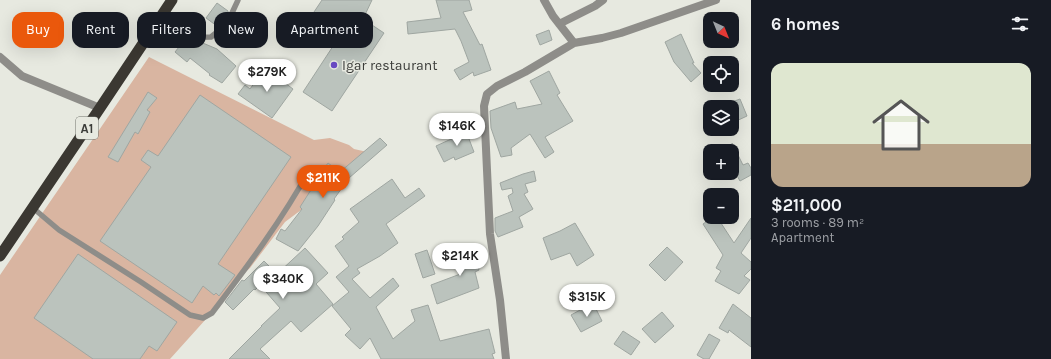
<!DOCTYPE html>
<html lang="en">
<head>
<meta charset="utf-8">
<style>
  :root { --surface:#171b24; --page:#242831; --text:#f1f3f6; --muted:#9ea1a6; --line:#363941; --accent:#ea580c }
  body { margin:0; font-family:Karla,sans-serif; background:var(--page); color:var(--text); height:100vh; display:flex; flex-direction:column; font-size:15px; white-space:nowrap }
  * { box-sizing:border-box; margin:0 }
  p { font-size:13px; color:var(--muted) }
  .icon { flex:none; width:22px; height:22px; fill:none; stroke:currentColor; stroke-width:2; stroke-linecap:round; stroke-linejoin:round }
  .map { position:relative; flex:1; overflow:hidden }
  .panel { display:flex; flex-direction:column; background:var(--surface); width:300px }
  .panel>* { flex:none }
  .guide { position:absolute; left:12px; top:12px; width:380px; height:36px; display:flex; gap:8px }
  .needle { width:26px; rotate:137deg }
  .fabs { position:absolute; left:703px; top:12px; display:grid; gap:8px }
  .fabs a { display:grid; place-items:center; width:36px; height:36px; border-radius:8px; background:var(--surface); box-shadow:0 4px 16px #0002; font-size:20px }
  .price { position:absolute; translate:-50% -34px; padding:0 9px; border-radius:14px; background:#fff; color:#222; font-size:13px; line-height:26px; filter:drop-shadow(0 1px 2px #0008) }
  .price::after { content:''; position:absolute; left:50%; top:24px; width:12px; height:9px; margin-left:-6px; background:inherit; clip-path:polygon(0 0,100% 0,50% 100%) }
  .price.current { background:var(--accent); color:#fff }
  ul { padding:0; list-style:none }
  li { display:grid; align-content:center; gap:8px; height:212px; padding:0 20px }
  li+li { border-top:1px solid var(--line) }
  li span { display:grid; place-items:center; height:124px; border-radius:12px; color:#555 }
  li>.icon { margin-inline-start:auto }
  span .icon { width:72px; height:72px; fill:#fffc; stroke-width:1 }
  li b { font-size:17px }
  h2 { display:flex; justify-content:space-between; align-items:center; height:48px; padding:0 20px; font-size:17px }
  .chip { padding:0 14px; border-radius:12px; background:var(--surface); box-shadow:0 4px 16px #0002; font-size:14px; line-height:36px }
  .chip.current { background:var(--accent); color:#fff }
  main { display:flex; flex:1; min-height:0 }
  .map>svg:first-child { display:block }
  .green { fill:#d9b5a1 }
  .building { fill:#bbc3bd; stroke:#9fa6a1 }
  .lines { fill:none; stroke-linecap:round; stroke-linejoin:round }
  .service { stroke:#8e8d89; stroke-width:5.5 }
  .minor { stroke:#8e8d89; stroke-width:8 }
  .trunk { stroke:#3b3832; stroke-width:11 }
  .poi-dot { fill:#694ac3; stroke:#e7e9e0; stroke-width:1.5 }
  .labels { text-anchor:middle; stroke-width:3; stroke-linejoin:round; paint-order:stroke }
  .shield { fill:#e7e9e0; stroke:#6f706b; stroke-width:1 }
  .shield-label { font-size:13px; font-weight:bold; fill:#3b3c39 }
  .poi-label { font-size:14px; fill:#3b3c39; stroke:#e7e9e0; text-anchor:start }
</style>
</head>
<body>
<main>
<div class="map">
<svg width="751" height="359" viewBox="0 0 751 359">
  <rect width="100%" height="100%" fill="#e7e9e0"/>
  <path class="green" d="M 149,57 L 314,140 L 330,138 L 349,145 L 354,149 L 376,154 L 285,222 L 250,268 L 240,277 L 215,309 L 170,359 L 0,359 L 0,275 Z"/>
  <path class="building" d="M 322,0 L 372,0 L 363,19 L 384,33 L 332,111 L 303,92 L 339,37 L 310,18 Z
    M 436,0 L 469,0 L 472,10 L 463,12 L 480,45 L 482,44 L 491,70 L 474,76 L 473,72 L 460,80 L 454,70 L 469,62 L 461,41 L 455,29 L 408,34 L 407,22 L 441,18 Z
    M 217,3 L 228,11 L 228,14 L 230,17 L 233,17 L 235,16 L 257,31 L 247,46 L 241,42 L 239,42 L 224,32 L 225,28 L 223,25 L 220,25 L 217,26 L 206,18 Z
    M 549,30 L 552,40 L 540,45 L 536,35 Z
    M 681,34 L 694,63 L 692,63 L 701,73 L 691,82 L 674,62 L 665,42 Z
    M 198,41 L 217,49 L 236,66 L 222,83 L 209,75 L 210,74 L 190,58 L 187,62 L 175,52 L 183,42 L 188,42 L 192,44 L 194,42 Z
    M 265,68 L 293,89 L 272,118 L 238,94 L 245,85 L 250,89 Z
    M 549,71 L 560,93 L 557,95 L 573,121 L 545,137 L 554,152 L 545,158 L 530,134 L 511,148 L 512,155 L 501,157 L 491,128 L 490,111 L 515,102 L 517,109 L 542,104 L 530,81 Z
    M 148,92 L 157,98 L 147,110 L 150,112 L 138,134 L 135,132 L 118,162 L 108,157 Z
    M 200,95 L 291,157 L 218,264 L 235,275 L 219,296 L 216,293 L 214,295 L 203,286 L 192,303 L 100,241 L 151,167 L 141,160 L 148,150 L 158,156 Z
    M 740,99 L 747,116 L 732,123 L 732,102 Z
    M 468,128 L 473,136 L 469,139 L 474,152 L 455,160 L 454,157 L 444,162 L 436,146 L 460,135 L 459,132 Z
    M 380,138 L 387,145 L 349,178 L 334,199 L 335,200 L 318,226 L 298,251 L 276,239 L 281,229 L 285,231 L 302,209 L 300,207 L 316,182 L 315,181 L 328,163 L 340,172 Z
    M 732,143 L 743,165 L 748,163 L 751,168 L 751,175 L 740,181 L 732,167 Z
    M 534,171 L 536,181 L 525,184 L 528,192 L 524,194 L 533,209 L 519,217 L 523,227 L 498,237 L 495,231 L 495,218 L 513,211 L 508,196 L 513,193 L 512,188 L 502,190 L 500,183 L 523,174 Z
    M 392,179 L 405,198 L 419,188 L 425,196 L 386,224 L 398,243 L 380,256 L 357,269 L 360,273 L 352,279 L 370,298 L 393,278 L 399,286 L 376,307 L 393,339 L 415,321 L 411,310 L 428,305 L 440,341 L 489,329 L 495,353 L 492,354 L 494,359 L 381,359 L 370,338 L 360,349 L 345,335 L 351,329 L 332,306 L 349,292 L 336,277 L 349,266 L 335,246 L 344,239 L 342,237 L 359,222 L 350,209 Z
    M 713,217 L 717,217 L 734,243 L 751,218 L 751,238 L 741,253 L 751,262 L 751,269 L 744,276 L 750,280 L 739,294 L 715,281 L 721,271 L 716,268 L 723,255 L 703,224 Z
    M 575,223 L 594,255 L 577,266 L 570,253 L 551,260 L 543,238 L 560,231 Z
    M 475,244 L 480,264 L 478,265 L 479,270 L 475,272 L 479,288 L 437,304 L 431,285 L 463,273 L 458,248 Z
    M 667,247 L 683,262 L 665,281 L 649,265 Z
    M 305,248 L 328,273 L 316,284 L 333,304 L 301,332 L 291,321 L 260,349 L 270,359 L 229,359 L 262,326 L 261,326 L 280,308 L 260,285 L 255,290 L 254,289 L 233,310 L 225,302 L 242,280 L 244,281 L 264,261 L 277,274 Z
    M 427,250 L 435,274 L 423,278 L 415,254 Z
    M 78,254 L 177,322 L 157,351 L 149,346 L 140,359 L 93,359 L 34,318 Z
    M 593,303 L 602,321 L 581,332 L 571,315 Z
    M 733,304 L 751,318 L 751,347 L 729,330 L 728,333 L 719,328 Z
    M 662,312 L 674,326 L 655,343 L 642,329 Z
    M 623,331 L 640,342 L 631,355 L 614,344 Z
    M 709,334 L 720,340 L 709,359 L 704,359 L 697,355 Z"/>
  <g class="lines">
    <path class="service" d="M 232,13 L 238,0
      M 147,38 L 211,37 L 221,29
      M 33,208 L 59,230 L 141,282 L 190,315 L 203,318 L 212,313 C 247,267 282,220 310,169"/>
    <path class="minor" d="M 544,0 L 553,16 L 574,43 L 602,38 L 621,33 L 716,0
      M 559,24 L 595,6 L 603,0
      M 0,57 L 22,76 L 100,108
      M 506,359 L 500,300 L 490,234 L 484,106 L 487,94 L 497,86 L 525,72 L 574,43"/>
    <path class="trunk" d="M 0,256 L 100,108 L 172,0"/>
  </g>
  <circle class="poi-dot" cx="334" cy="65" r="4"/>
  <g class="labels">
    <rect class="shield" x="76" y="117" width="22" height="22" rx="3"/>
    <g class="shield-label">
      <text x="87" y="133">A1</text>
    </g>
    <g class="poi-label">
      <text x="342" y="70">Igar restaurant</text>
    </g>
  </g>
</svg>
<div class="fabs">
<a><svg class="needle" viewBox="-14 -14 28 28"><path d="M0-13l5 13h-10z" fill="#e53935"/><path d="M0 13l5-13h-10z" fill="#9ea1a6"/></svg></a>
<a><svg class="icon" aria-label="locate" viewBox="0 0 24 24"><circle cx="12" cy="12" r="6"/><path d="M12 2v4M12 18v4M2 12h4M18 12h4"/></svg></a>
<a><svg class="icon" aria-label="layers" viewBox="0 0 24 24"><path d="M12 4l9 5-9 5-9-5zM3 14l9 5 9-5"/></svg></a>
<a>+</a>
<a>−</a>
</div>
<b class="price" style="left:267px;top:93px">$279K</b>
<b class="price" style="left:457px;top:147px">$146K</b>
<b class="price current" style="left:323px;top:199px">$211K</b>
<b class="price" style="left:460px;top:277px">$214K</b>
<b class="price" style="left:283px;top:300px">$340K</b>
<b class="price" style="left:587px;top:318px">$315K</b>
<div class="guide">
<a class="chip current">Buy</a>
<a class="chip">Rent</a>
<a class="chip">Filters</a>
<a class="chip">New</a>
<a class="chip">Apartment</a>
</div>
</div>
<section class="panel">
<h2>6 homes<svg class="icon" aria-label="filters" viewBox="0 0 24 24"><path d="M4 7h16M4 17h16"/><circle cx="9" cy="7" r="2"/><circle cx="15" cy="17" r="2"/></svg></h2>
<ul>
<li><span style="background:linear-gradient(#dfe7d0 65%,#b9a48a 0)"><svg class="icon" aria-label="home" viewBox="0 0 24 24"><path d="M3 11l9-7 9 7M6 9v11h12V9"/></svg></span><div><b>$211,000</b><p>3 rooms · 89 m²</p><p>Apartment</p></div></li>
</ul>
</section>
</main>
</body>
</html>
